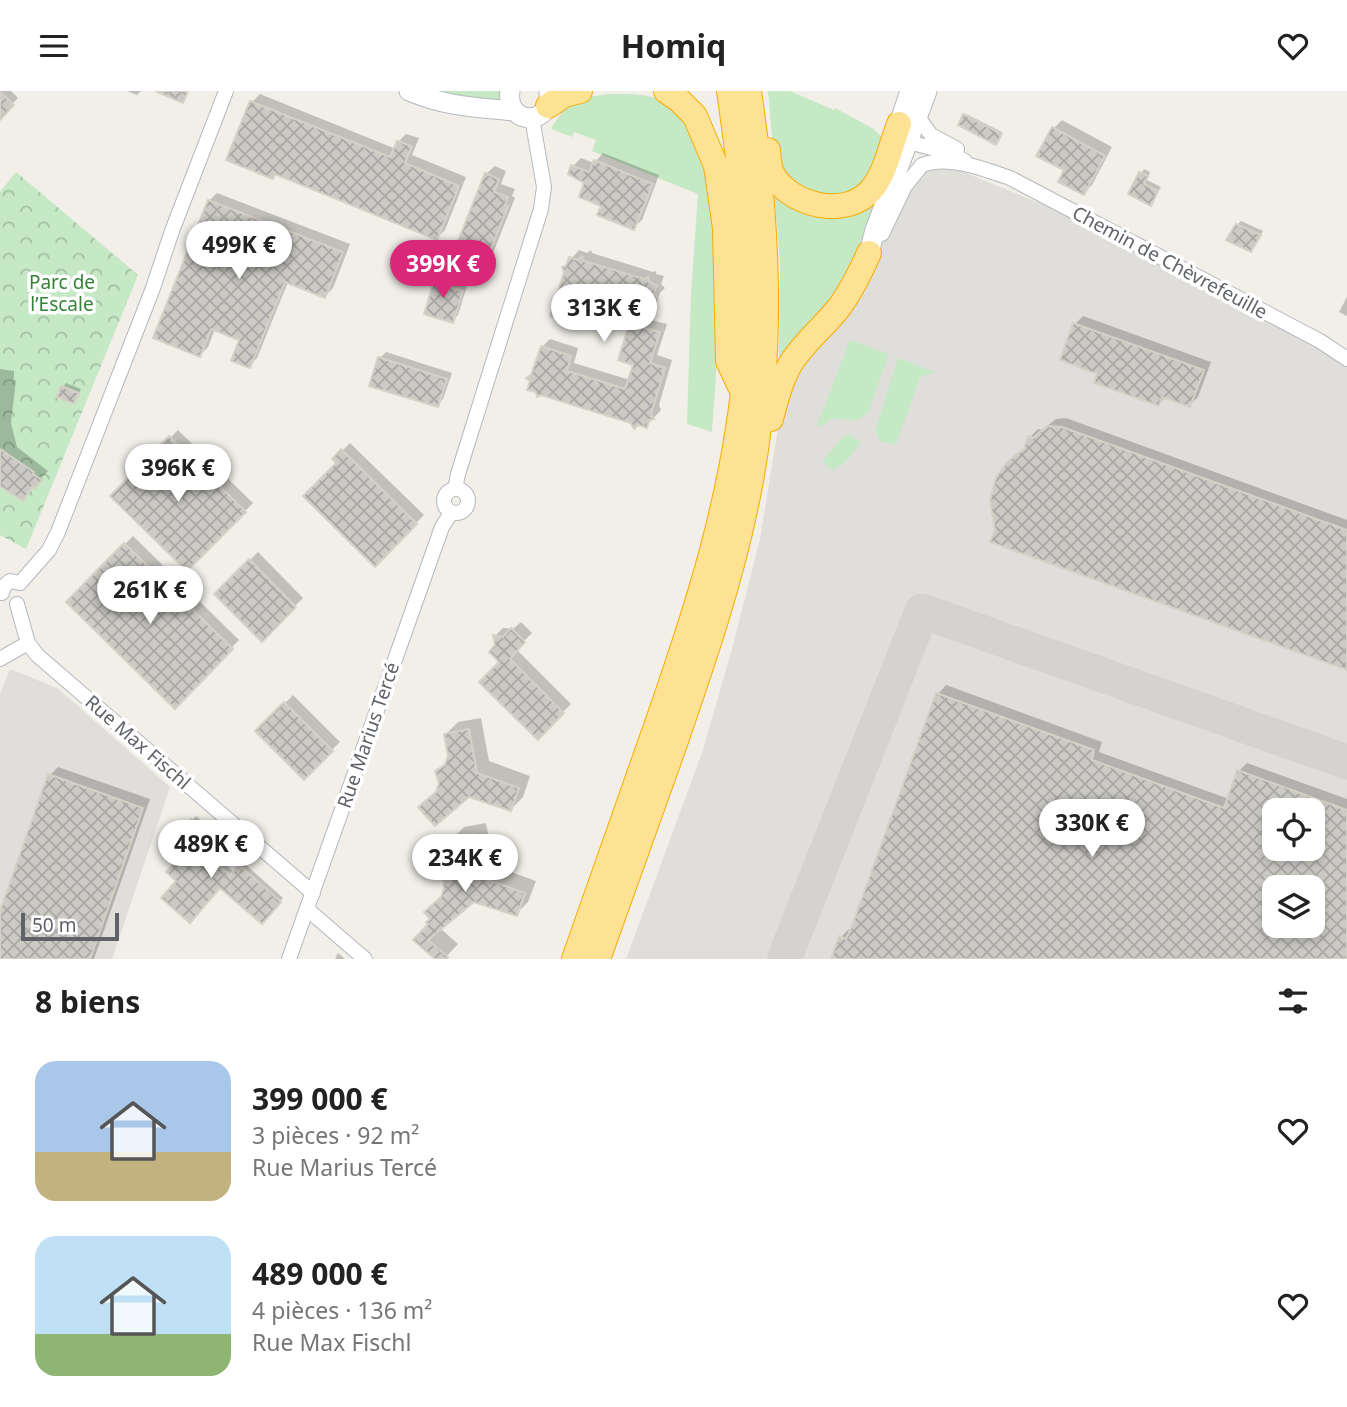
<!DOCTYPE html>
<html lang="fr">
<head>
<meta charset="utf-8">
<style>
  :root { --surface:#fff; --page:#f2f2f2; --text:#222; --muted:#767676; --accent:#db2777 }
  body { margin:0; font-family:"Noto Sans",sans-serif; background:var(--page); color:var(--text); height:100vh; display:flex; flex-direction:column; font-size:26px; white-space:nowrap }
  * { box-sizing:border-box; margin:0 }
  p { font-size:23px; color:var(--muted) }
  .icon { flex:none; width:38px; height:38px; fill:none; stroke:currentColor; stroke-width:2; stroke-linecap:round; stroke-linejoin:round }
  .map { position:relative; height:868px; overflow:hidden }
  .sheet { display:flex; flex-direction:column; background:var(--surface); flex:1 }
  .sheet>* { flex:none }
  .buttons { position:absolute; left:1262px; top:707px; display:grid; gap:14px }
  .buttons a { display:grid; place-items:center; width:63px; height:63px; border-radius:14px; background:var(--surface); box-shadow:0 4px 10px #0003; font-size:35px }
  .scale { position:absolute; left:21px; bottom:18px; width:98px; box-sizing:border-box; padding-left:7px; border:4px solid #5f6368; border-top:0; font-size:19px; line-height:24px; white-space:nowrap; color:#5f6368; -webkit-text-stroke:5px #fff; paint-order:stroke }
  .price { position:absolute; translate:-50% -60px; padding:0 16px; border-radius:24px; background:#fff; color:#222; font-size:23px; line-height:46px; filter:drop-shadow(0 2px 4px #0008) }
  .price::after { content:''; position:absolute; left:50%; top:42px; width:21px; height:16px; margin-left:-10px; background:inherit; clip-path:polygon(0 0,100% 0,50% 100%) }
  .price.current { background:var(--accent); color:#fff }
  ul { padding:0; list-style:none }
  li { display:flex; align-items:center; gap:21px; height:175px; padding:0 35px }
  li span { display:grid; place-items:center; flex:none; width:196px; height:140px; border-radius:21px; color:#555 }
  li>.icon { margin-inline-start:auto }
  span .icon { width:84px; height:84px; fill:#fffc; stroke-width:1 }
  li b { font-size:30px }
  h2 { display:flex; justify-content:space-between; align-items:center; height:84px; padding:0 35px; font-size:30px }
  header { display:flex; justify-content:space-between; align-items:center; height:91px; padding:0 35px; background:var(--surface); font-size:32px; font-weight:700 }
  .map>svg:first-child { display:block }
  .industrial { fill:#e0deda; fill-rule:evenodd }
  .green { fill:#c5e8c5 }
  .forest { fill:url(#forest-crowns) }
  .shadow { fill:#0003; fill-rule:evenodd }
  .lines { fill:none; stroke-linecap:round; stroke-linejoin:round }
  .taxiway { stroke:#d4d3d0; stroke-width:35 }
  .building { fill:url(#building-cross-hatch); stroke:#d6d1c6; stroke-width:2; fill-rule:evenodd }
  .street-casing { stroke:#b5b8bc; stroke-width:16 }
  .secondary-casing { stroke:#b6babf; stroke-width:21 }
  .highway-casing { stroke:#f9ab00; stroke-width:26 }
  .street { stroke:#fff; stroke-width:14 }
  .secondary { stroke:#fff; stroke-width:19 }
  .highway { stroke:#fde293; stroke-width:24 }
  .labels { text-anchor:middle; stroke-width:7; stroke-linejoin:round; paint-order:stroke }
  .street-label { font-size:19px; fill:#5f6368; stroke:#fff }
  .park-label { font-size:19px; fill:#348238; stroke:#fff }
</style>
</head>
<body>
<header><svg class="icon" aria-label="menu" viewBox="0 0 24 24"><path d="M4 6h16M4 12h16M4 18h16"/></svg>Homiq<svg class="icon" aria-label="heart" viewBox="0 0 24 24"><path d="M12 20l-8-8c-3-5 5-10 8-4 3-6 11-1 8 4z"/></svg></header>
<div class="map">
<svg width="1347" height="868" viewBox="0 0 1347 868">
  <defs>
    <pattern id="forest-crowns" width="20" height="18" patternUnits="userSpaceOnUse" patternTransform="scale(1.75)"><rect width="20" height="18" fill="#c5e8c5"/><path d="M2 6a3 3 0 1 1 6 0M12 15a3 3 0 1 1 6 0" fill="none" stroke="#a3c0a4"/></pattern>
    <pattern id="building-cross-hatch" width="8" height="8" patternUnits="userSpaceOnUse" patternTransform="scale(1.75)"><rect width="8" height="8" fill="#cccac5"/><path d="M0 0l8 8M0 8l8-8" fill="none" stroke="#a9a8a4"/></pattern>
  </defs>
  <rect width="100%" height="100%" fill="#f1efe8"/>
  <path class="industrial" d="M 935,75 L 961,80 L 1130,149 L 1347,268 L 1347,868 L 626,868 L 703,659 L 732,558 L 760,448 L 785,295 L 849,222 L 901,112 L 923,79 ZM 1274,719 L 1312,719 L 1312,758 L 1274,758 ZM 1274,796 L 1312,796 L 1312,835 L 1274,835 Z
    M 10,578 L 57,597 L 170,696 L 112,868 L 0,868 L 0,603 Z"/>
  <path class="green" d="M 428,0 L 500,0 L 499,10 L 448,7 Z
    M 768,0 L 790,0 L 834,19 L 835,17 L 872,37 L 887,50 L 878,77 L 849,104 L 811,105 L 784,87 L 773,57 Z
    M 611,3 C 631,3 657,2 672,16 C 733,70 718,264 712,341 L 687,333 L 691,202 L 698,103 L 592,60 L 596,49 L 574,41 L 572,46 L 551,38 C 569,7 577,7 611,3 Z
    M 888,86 L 869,141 L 837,205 L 779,275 L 780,173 L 774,97 L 806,117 Z
    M 850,249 L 889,263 L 868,322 L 858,329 L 831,328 L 818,337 L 817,334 Z
    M 898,267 L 935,281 L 920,286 L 896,354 L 880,350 L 875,340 Z
    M 848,342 L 861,351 L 846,371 L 832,380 L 823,370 L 839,350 Z"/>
  <path class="forest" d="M 16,81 L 138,184 L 26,458 L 0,444 L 0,101 Z"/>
  <path class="shadow" d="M 0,0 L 11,0 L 18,7 L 0,26 Z
    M 127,0 L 141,0 L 137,4 Z
    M 260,3 L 396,58 L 398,51 L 406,43 L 419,47 L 412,64 L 466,86 L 445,139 L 437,147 L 277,82 L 273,86 L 229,68 L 252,11 Z
    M 966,23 L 1002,41 L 997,50 L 965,24 Z
    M 1062,29 L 1112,56 L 1092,94 L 1084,102 L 1067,79 L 1054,37 Z
    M 603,62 L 659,84 L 642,129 L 634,136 L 603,114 L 586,92 L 570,83 L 573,75 L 581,67 L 594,72 Z
    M 495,75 L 506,80 L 501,93 L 515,98 L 512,105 L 515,107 L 493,162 L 485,171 L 486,83 Z
    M 1144,78 L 1150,81 L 1147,89 L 1161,96 L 1150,113 L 1130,102 Z
    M 217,102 L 350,153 L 333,197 L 325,205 L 288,191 L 257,267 L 249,275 L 241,248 L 215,238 L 208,256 L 200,264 L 209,110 Z
    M 1241,130 L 1263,140 L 1254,156 L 1237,134 Z
    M 579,159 L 587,162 L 591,159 L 592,162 L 653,181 L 656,180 L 656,183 L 664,185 L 661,193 L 665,197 L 660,202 L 651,229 L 667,233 L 657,264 L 672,269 L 659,314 L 661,319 L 646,335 L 632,331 L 528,286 L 534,281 L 542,256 L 550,248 L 578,257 L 574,272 L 630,289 L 635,273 L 631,233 L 617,224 L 591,216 L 588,225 L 580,233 L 564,176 Z
    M 444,178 L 456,182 L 453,190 L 467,195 L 458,224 L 452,230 L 426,222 L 438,183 Z
    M 1347,206 L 1347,225 L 1339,221 Z
    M 1083,225 L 1211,271 L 1198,306 L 1190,314 L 1166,306 L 1159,313 L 1099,282 L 1075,233 Z
    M 386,261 L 452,282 L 443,308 L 437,314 L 380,267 Z
    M 0,278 L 14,280 L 14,289 L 16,289 L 11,332 L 17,356 L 48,380 L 22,408 L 0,394 Z
    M 66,292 L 81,298 L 74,311 L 63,296 Z
    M 1066,327 L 1347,429 L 1347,577 L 997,439 L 1009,371 L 1027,356 L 1030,346 L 1038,338 L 1042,339 L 1056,328 Z
    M 178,339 L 253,412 L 187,478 L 113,405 Z
    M 350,352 L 424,424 L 375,474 L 338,372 L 334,368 Z
    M 133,445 L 239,549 L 175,615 L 68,511 Z
    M 258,461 L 303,507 L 262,548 L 216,503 Z
    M 521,531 L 532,542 L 516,558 L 571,613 L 538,646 L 501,571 L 495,545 L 503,537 L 513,538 Z
    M 946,594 L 1102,651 L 1099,661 L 1229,708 L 1239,680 L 1247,672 L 1347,708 L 1347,868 L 833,868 L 841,846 L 849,838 L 852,839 L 938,603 ZM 1274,719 L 1312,719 L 1312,758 L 1274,758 ZM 1274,796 L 1312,796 L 1312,835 L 1274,835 Z
    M 293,604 L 340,651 L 304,686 L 258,640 Z
    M 481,627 L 489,670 L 530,685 L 523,706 L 511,718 L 468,704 L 438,700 L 441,692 L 437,681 L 450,666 L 446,643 L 458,631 Z
    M 58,676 L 150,708 L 94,868 L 0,868 L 0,825 L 50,684 Z
    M 196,725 L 215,742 L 204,755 L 235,782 L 244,772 L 283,807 L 262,831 L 220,795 L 178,790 L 185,761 L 173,751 Z
    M 486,732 L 494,775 L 536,790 L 528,811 L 516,823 L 474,809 L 440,837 L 458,853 L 444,868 L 438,868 L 416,849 L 430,833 L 456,771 L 452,748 L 464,736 Z
    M 338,862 L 345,868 L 335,868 Z"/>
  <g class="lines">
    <path class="taxiway" d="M 785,866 L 922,520 L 1347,671"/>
  </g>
  <path class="building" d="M 155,0 L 188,0 L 183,12 Z
    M 0,1 L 14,14 L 0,29 Z
    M 250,10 L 390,66 L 397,50 L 412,55 L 405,72 L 459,95 L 437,149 L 275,83 L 273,88 L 226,69 Z
    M 963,23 L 1002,43 L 996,54 L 958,34 Z
    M 1052,36 L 1105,65 L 1084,104 L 1058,91 L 1064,79 L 1036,65 Z
    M 594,69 L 653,93 L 634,139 L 597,124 L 601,115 L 579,106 L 584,92 L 568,83 L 571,74 L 589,81 Z
    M 1139,81 L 1148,85 L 1144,93 L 1158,100 L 1151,115 L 1128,103 Z
    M 485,82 L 499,88 L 494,101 L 508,106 L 505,114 L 508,115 L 485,173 L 454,160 Z
    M 208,109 L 343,161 L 325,207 L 285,191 L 250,277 L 231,270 L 239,249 L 211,238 L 200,266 L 153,247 Z
    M 1236,133 L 1261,144 L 1251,161 L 1226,149 Z
    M 582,165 L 584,170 L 644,188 L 648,186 L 649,191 L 657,194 L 654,202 L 658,206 L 654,209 L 644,237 L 660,241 L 650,272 L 665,277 L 651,323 L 654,328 L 649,329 L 647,337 L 638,334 L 634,338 L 631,332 L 541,304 L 537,306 L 536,301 L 527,299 L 530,290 L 526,287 L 531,284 L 541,255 L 571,265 L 567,280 L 625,298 L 633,274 L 618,269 L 629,234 L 613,229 L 615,225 L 587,216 L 581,235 L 550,225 L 564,181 L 562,176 L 566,175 L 569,166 L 578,169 Z
    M 436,183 L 452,187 L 449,196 L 463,200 L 453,232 L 424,223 Z
    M 1073,232 L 1204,279 L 1190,316 L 1162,306 L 1159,315 L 1094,292 L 1097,283 L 1060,269 Z
    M 378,266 L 447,288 L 438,316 L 369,295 Z
    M 61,295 L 79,302 L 74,313 L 57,306 Z
    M 1047,335 L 1062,336 L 1347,439 L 1347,579 L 990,451 L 995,439 L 990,410 L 996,386 L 1008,370 L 1024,358 L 1028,345 L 1033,347 Z
    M 169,345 L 246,421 L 187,480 L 110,405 Z
    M 0,358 L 34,381 L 33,383 L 42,389 L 35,398 L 32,396 L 30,399 L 23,410 L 0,395 Z
    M 341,358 L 417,433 L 375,476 L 303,405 L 336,372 L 332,368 Z
    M 124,452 L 233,558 L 175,618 L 66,511 Z
    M 249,468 L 296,516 L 262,551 L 214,503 Z
    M 511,537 L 525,551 L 510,568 L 564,622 L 538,649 L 479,591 L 499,571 L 489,561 L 495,554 L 493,544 L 503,546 Z
    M 936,602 L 1094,659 L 1092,669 L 1224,717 L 1237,679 L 1347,719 L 1347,868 L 831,868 L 839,845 L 846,848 L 851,837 ZM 1274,719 L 1312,719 L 1312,758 L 1274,758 ZM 1274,796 L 1312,796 L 1312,835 L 1274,835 Z
    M 284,611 L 333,660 L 304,689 L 255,640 Z
    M 469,638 L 477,682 L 519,697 L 511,720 L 469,706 L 435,735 L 418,716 L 436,701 L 439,692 L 435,680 L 445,674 L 448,665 L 444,643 Z
    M 48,683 L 143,717 L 90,868 L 0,868 L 0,820 Z
    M 191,728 L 213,747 L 202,760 L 230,784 L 239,774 L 281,811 L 262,833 L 220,797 L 190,832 L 161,807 L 176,790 L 166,781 L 182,762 L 170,751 Z
    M 474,743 L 482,787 L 525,802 L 517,825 L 474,811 L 428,849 L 448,866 L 446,868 L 435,868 L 413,849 L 428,833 L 426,831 L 430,828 L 424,821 L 441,806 L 444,797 L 443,785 L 451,778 L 454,771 L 450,747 Z"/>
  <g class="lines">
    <defs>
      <path id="street" d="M 918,26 L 931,44 L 957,58
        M 907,44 L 909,51 L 950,62 L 965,70
        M 882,143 L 905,95 L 922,74 C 949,64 984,78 1010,87 L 1320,250 L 1347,268
        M444 410a12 12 0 1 1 24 0a12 12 0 1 1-24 0Z
        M 455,398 L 458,383 L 541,118 L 544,96 L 532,27
        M 20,492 L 49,459 L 58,441 L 153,197 L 172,140 L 226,0
        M 2,502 L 4,495 L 10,490 L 20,492
        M 17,513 L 28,552 L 37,564 L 313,802
        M 0,568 L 28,552
        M 307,818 L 365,868
        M 289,868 L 442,436 L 451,422"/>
      <path id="secondary" d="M 409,0 C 448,16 473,16 514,20
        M 510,0 C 505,35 553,36 549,1
        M 899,33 L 910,0
        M 869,162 L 875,139 L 927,0"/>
      <path id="highway" d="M 666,0 L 679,9 L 695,25 L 716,75 L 725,137 L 728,270 L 743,302
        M 548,15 L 564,4 L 580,0
        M 768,59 C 769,66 769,74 771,80 C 787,115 847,129 872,98 C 886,81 891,53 899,33
        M 771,328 C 776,309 781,289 791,272 C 805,250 825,235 841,214 C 852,198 861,180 869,162
        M 574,868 C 599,798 623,728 648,658 C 695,526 737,400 747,259 C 753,173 741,84 729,0
        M 598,868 C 622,800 646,732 671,664 C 703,572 735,480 752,384 C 774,256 768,128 749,0"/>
    </defs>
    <use href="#street" class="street-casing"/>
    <use href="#secondary" class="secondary-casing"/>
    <use href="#highway" class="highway-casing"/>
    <use href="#street" class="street"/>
    <use href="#secondary" class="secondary"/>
    <use href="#highway" class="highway"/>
  </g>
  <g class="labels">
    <g class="street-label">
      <text transform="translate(1170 171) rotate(28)" y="7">Chemin de Chèvrefeuille</text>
      <text transform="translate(368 644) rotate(-71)" y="7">Rue Marius Tercé</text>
      <text transform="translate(138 651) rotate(41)" y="7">Rue Max Fischl</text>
    </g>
    <g class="park-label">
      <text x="62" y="198">Parc de<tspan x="62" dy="22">l’Escale</tspan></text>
    </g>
  </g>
</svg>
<div class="buttons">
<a><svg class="icon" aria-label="locate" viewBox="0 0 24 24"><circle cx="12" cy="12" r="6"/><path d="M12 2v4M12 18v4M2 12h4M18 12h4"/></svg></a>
<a><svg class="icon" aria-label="layers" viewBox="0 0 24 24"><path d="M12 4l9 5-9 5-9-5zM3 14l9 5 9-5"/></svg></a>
</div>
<div class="scale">50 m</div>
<b class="price" style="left:239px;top:190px">499K €</b>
<b class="price current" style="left:443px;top:209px">399K €</b>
<b class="price" style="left:604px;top:253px">313K €</b>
<b class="price" style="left:178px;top:413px">396K €</b>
<b class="price" style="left:150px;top:535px">261K €</b>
<b class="price" style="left:1092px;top:768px">330K €</b>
<b class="price" style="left:211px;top:789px">489K €</b>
<b class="price" style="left:465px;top:803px">234K €</b>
</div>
<section class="sheet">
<h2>8 biens<svg class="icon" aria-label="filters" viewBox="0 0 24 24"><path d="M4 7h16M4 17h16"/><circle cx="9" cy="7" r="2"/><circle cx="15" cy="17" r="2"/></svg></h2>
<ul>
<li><span style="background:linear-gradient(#a9c7e8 65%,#c2b280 0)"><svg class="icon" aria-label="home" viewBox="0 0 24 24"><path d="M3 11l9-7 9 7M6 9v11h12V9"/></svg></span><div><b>399 000 €</b><p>3 pièces · 92 m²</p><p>Rue Marius Tercé</p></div><svg class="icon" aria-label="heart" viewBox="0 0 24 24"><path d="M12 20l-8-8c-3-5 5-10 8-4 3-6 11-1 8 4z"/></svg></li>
<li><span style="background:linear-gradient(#bfe0f5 70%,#8fb573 0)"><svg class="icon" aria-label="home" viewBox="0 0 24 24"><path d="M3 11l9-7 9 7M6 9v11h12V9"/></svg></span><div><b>489 000 €</b><p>4 pièces · 136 m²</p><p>Rue Max Fischl</p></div><svg class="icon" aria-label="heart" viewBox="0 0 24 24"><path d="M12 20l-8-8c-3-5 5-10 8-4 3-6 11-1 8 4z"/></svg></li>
</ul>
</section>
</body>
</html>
